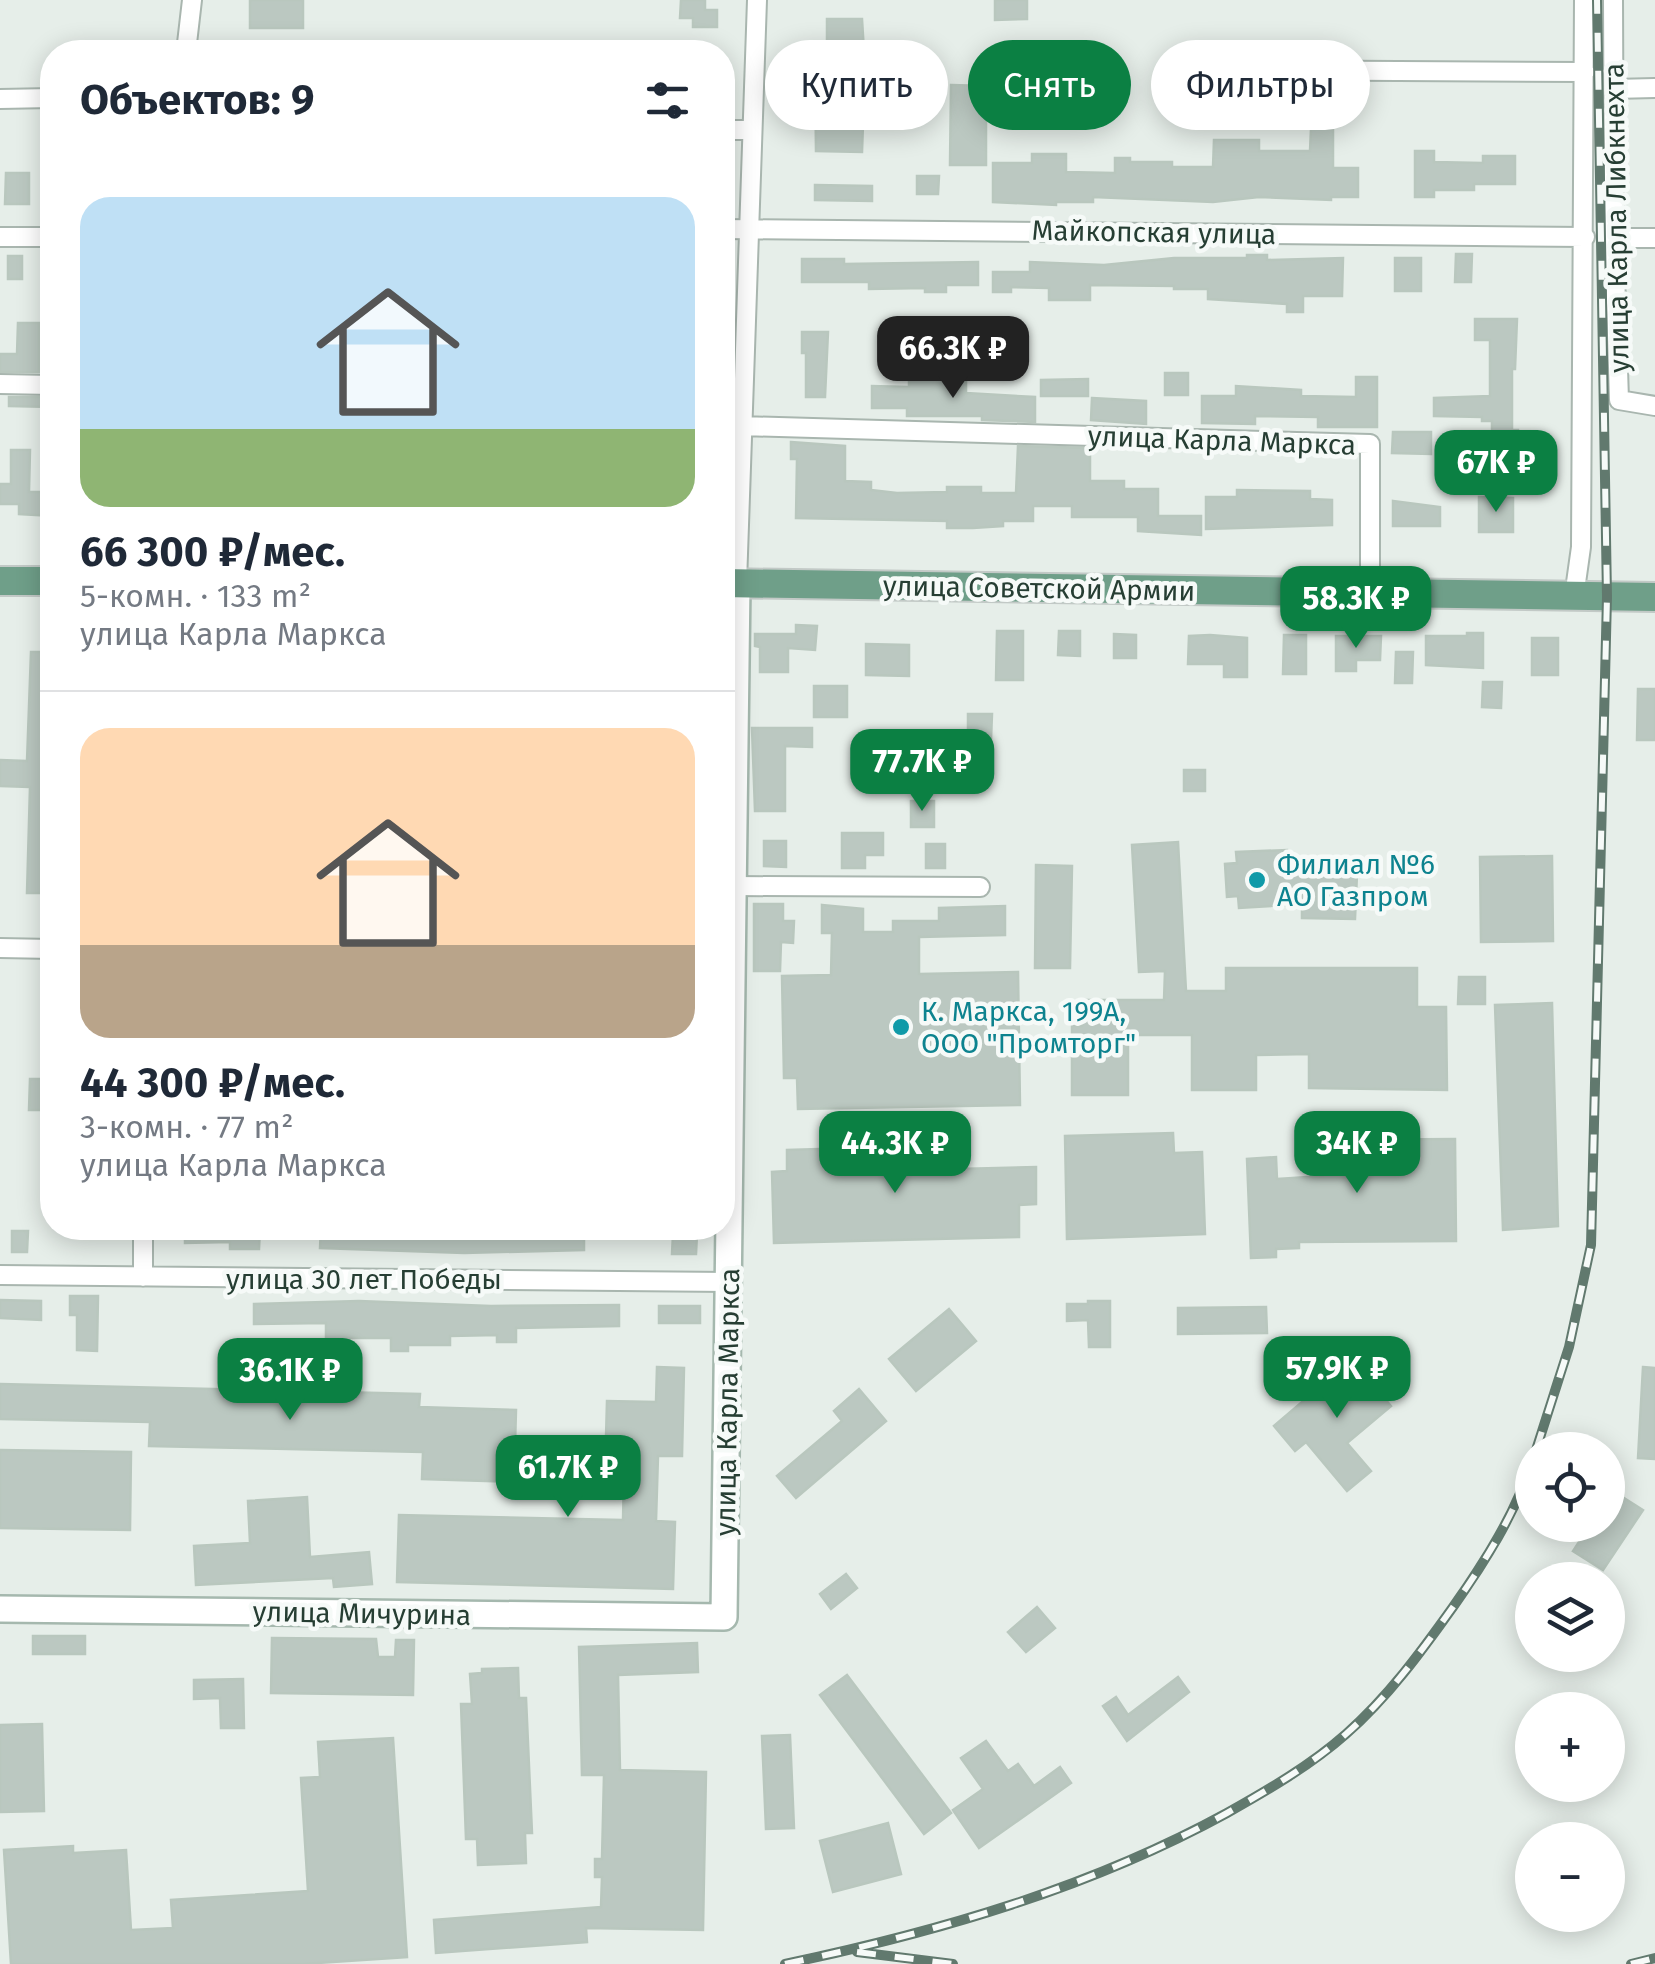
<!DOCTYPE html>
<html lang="ru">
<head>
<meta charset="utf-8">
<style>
  :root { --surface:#fff; --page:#f6f6f7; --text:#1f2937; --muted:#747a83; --line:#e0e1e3; --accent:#0b8043 }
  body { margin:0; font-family:"Fira Sans",sans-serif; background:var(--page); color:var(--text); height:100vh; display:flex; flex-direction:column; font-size:38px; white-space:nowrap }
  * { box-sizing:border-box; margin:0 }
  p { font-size:32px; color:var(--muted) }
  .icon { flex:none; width:55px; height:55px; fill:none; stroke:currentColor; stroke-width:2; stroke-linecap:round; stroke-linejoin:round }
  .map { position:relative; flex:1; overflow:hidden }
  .drawer { position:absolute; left:40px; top:40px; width:695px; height:1200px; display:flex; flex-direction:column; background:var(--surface); border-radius:40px; box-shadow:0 5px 25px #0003 }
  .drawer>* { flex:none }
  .guide { position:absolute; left:765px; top:40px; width:740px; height:90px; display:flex; gap:20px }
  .fabs { position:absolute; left:1515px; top:1432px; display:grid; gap:20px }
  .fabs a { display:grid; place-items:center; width:110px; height:110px; border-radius:50%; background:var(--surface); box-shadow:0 5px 25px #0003; font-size:50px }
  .price { position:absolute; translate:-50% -85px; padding:0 22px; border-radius:20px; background:var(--accent); color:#fff; font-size:32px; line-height:65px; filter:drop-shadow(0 2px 5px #0008) }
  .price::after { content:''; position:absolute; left:50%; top:60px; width:30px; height:22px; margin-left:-15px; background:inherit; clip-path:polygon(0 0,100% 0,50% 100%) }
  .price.on { background:#222; color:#fff }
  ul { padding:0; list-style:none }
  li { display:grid; align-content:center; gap:20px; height:530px; padding:0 40px }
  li+li { border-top:2px solid var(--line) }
  li span { display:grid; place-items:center; height:310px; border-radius:30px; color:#555 }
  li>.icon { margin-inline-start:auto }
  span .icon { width:180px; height:180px; fill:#fffc; stroke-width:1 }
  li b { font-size:42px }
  h2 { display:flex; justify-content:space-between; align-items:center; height:120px; padding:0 40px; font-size:42px }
  .tag { padding:0 35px; border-radius:45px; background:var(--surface); box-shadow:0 5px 25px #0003; font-size:35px; line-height:90px }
  .tag.on { background:var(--accent); color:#fff }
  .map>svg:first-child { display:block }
  .building { fill:#bbc8c1; stroke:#b9c7be; stroke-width:2.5 }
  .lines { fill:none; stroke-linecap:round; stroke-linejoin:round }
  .street-casing { stroke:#a9b6af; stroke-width:22 }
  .secondary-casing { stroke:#a5b8ae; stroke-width:30 }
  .primary-casing { stroke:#c2c9c6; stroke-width:32 }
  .street { stroke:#fff; stroke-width:18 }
  .secondary { stroke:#fff; stroke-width:25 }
  .primary { stroke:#6f9f89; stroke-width:28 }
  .rail-casing { stroke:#61796e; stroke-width:10 }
  .rail { stroke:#f6faf8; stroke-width:6; stroke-dasharray:19; stroke-linecap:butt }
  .culture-dot { fill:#0f9aa8; stroke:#f6faf8; stroke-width:4 }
  .labels { text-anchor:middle; stroke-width:9; stroke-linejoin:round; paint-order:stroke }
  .street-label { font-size:28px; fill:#263e33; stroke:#f6faf8 }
  .culture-label { font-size:28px; fill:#0d838f; stroke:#f6faf8; text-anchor:start }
</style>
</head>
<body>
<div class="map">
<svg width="1655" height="1964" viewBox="0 0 1655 1964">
  <rect width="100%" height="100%" fill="#e6eee9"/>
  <path class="building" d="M 250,0 L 303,0 L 303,28 L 250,28 Z
    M 681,0 L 705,0 L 705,10 L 717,10 L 717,27 L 693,27 L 693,18 L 680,18 Z
    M 995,0 L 1027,0 L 1027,19 L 995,20 Z
    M 827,19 L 862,19 L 865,68 L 862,152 L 816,151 L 815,65 L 827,65 Z
    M 1015,82 L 1036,82 L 1035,112 L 1015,112 Z
    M 951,85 L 986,86 L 986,165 L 950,165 Z
    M 1311,129 L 1333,129 L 1333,168 L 1358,168 L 1358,197 L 1331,197 L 1331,200 L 1259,197 L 1213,202 L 1093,197 L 1093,202 L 1056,202 L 1056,205 L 993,202 L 993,163 L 1032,163 L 1032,154 L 1066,154 L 1066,172 L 1115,173 L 1115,158 L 1130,158 L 1130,162 L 1172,162 L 1172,167 L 1213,167 L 1214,140 L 1259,140 L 1259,151 L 1310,151 Z
    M 1415,151 L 1434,151 L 1434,162 L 1483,163 L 1483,156 L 1515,156 L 1515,184 L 1474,184 L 1474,190 L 1434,190 L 1434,197 L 1415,197 Z
    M 6,173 L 29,173 L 29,204 L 5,204 Z
    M 917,176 L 939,176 L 938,194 L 917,194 Z
    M 815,185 L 872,186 L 872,201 L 815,200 Z
    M 1456,254 L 1472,254 L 1471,282 L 1455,282 Z
    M 1247,255 L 1267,255 L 1267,260 L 1343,258 L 1342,296 L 1303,296 L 1303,312 L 1287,312 L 1287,304 L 1208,299 L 1208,289 L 1174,289 L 1174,286 L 1090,285 L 1090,300 L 1049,300 L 1049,288 L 1011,287 L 1011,292 L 993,292 L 993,272 L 1030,272 L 1030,262 L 1104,265 L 1174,258 L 1247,258 Z
    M 8,256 L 22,256 L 22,279 L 8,279 Z
    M 1395,258 L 1421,258 L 1421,291 L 1395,291 Z
    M 802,259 L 844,259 L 844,264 L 978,262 L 978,285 L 946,285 L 946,292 L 925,292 L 925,288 L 869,289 L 869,282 L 802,282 Z
    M 1475,319 L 1517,319 L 1515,369 L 1512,369 L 1512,430 L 1518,430 L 1518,455 L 1492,455 L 1492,421 L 1482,421 L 1482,417 L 1434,416 L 1434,398 L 1490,396 L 1490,340 L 1475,340 Z
    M 18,323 L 39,323 L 39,372 L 0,372 L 0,354 L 17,354 Z
    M 802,332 L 828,332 L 825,397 L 806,397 L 806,353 L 802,353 Z
    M 1165,373 L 1188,373 L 1188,395 L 1165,395 Z
    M 1356,377 L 1377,377 L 1377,427 L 1318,427 L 1318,417 L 1255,416 L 1255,424 L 1202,423 L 1202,396 L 1236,396 L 1236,386 L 1301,390 L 1301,396 L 1356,397 Z
    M 966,379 L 966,393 L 1035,397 L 1035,422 L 982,420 L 982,416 L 907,416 L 907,408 L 872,408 L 872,386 L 909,387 L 909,380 Z
    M 1088,379 L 1088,396 L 1041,396 L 1041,380 Z
    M 9,397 L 52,397 L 52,407 L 9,406 Z
    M 1092,398 L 1146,401 L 1146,424 L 1091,420 Z
    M 1393,432 L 1431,432 L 1431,454 L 1392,453 Z
    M 791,442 L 845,446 L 845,481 L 871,482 L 871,490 L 897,493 L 947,492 L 947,487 L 981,487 L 981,493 L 1016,493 L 1018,446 L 1090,448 L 1090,481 L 1124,481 L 1124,489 L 1158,489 L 1158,516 L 1201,516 L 1201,535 L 1138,531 L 1138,517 L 1072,517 L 1072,506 L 1033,506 L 1033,521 L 1003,521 L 1003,526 L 973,528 L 947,528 L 947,521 L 796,518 L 797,459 L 791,459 Z
    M 11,450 L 30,450 L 29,492 L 52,492 L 52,516 L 19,514 L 19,504 L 0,504 L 0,484 L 11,484 Z
    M 1237,490 L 1310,491 L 1310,499 L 1332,500 L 1332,525 L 1206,529 L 1206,497 L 1237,497 Z
    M 1479,497 L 1513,498 L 1513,532 L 1479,532 Z
    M 1393,501 L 1440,507 L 1440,526 L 1393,526 Z
    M 796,625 L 817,626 L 815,650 L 788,648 L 788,672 L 760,672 L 760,647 L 755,646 L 755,634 L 796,634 Z
    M 997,631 L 1023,631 L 1023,680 L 996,680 Z
    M 1059,631 L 1080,631 L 1080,656 L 1058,655 Z
    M 1467,633 L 1483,633 L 1483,668 L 1426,665 L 1426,636 L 1467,636 Z
    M 1114,634 L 1136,635 L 1136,658 L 1114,658 Z
    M 1210,635 L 1247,638 L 1247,677 L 1224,677 L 1224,664 L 1188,664 L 1189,636 Z
    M 1284,635 L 1306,635 L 1306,674 L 1283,674 Z
    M 1336,636 L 1381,636 L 1380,660 L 1356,660 L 1356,671 L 1336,671 Z
    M 1532,638 L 1558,638 L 1558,675 L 1532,675 Z
    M 866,644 L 909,645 L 909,676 L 866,675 Z
    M 31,652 L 52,652 L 52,893 L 27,893 L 30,787 L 0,786 L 0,760 L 27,761 Z
    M 1396,652 L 1413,652 L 1412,683 L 1395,683 Z
    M 1483,682 L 1502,682 L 1501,708 L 1482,707 Z
    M 814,686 L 847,686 L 847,717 L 814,717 Z
    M 1638,689 L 1655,689 L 1655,740 L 1637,740 Z
    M 968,714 L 992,714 L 991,740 L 968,740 Z
    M 752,728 L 812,728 L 812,747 L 785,746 L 785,811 L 755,811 Z
    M 1184,770 L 1205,770 L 1205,791 L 1184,791 Z
    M 911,801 L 934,801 L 934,827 L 911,827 Z
    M 842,833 L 883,833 L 883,855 L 865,855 L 865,868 L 842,868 Z
    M 764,841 L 786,841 L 786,867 L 764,866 Z
    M 1178,842 L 1186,991 L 1226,991 L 1226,968 L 1417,968 L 1417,1007 L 1446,1007 L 1447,1090 L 1309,1088 L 1309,1054 L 1256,1055 L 1256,1090 L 1192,1090 L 1192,1035 L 1128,1035 L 1128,1095 L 1072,1095 L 1072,1026 L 1082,1026 L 1082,1000 L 1164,1000 L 1165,971 L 1139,972 L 1132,845 Z
    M 926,844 L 945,844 L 945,868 L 926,868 Z
    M 1287,850 L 1288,872 L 1357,874 L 1355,919 L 1302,918 L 1302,904 L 1239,908 L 1238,896 L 1227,897 L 1225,864 L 1237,863 L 1236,852 Z
    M 1552,856 L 1553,941 L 1481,942 L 1480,857 Z
    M 1036,865 L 1072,866 L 1070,968 L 1035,968 Z
    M 754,904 L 783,904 L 783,921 L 794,921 L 793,943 L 781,942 L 780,971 L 754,971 Z
    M 822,905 L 863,909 L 863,932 L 893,932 L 893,921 L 939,921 L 939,908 L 1005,906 L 1005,935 L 919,937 L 919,974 L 1018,972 L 1020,1105 L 798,1109 L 797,1078 L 784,1078 L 782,976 L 831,975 L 832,933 L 822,933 Z
    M 1459,977 L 1485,977 L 1485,1004 L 1458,1004 Z
    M 1552,1003 L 1558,1226 L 1503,1230 L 1495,1005 Z
    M 30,1079 L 52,1079 L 52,1110 L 29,1110 Z
    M 1173,1133 L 1174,1153 L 1202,1152 L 1205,1234 L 1067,1239 L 1065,1136 Z
    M 1455,1139 L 1456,1241 L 1299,1242 L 1299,1248 L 1276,1249 L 1276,1257 L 1251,1258 L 1247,1159 L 1276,1157 L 1277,1179 L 1323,1176 L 1323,1140 Z
    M 956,1145 L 957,1169 L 1036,1167 L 1036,1204 L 1019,1205 L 1019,1237 L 774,1243 L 772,1172 L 787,1171 L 787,1150 Z
    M 185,1228 L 260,1228 L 259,1249 L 230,1249 L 230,1242 L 185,1243 Z
    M 321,1228 L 450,1228 L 450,1231 L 498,1231 L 498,1228 L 584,1228 L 584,1250 L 464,1253 L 320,1248 Z
    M 12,1231 L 28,1231 L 27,1252 L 12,1252 Z
    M 673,1234 L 697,1234 L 696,1254 L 672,1254 Z
    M 70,1296 L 98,1296 L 97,1351 L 77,1350 L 77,1315 L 70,1315 Z
    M 0,1300 L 41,1301 L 41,1320 L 0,1318 Z
    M 359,1301 L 491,1306 L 619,1305 L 619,1326 L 516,1328 L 516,1342 L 497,1342 L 497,1335 L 450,1336 L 450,1345 L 408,1345 L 408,1351 L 391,1351 L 391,1338 L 349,1338 L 349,1358 L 326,1357 L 326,1323 L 254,1324 L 254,1304 Z
    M 1088,1301 L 1110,1301 L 1110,1347 L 1089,1347 L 1088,1320 L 1067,1321 L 1067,1304 L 1088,1304 Z
    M 659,1306 L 700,1306 L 700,1323 L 659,1323 Z
    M 1266,1307 L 1267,1333 L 1178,1334 L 1178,1308 Z
    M 949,1309 L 976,1341 L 916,1391 L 889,1359 Z
    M 1356,1356 L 1378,1381 L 1373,1385 L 1391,1406 L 1347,1443 L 1371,1471 L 1347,1491 L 1306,1442 L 1295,1451 L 1274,1426 Z
    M 657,1367 L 684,1368 L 682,1456 L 658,1456 L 656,1521 L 675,1522 L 673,1589 L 397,1582 L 399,1515 L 623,1520 L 624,1474 L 605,1474 L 607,1401 L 656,1402 Z
    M 1643,1367 L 1655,1368 L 1655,1459 L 1638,1458 Z
    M 0,1384 L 420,1394 L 419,1407 L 516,1410 L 514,1482 L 422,1479 L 423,1452 L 149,1446 L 150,1422 L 0,1419 Z
    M 859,1389 L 886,1421 L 796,1498 L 777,1476 L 842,1421 L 834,1411 Z
    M 0,1450 L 131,1452 L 130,1530 L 0,1528 Z
    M 1613,1491 L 1643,1510 L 1603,1570 L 1573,1551 L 1590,1525 L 1608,1525 L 1608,1498 Z
    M 307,1497 L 310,1557 L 369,1552 L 372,1584 L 334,1587 L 333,1578 L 196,1585 L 194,1546 L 250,1543 L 248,1501 Z
    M 846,1574 L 857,1588 L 831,1609 L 820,1594 Z
    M 1037,1607 L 1055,1628 L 1026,1652 L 1008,1632 Z
    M 33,1636 L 85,1636 L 85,1654 L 33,1654 Z
    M 272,1638 L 376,1639 L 378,1657 L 395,1657 L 396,1640 L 414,1640 L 413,1695 L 271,1693 Z
    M 697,1643 L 698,1672 L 618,1675 L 620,1770 L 706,1772 L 703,1930 L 586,1928 L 587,1942 L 436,1953 L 434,1920 L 601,1907 L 602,1877 L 595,1877 L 595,1859 L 602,1859 L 604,1775 L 582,1775 L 579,1647 Z
    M 518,1668 L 519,1698 L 526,1698 L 532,1833 L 525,1833 L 526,1863 L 478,1865 L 477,1839 L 466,1839 L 461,1704 L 472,1704 L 470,1674 L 482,1673 L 482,1669 Z
    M 847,1675 L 951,1813 L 924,1834 L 820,1695 Z
    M 1178,1677 L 1189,1692 L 1127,1741 L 1103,1706 L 1116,1697 L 1128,1715 Z
    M 243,1679 L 244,1728 L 221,1728 L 220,1698 L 194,1699 L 194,1680 Z
    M 42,1724 L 44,1811 L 0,1812 L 0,1725 Z
    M 790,1735 L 794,1828 L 766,1829 L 762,1736 Z
    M 393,1738 L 407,1957 L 303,1964 L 11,1964 L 4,1850 L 73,1846 L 73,1853 L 126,1850 L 131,1930 L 173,1928 L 171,1900 L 308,1891 L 301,1778 L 320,1777 L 318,1742 Z
    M 986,1741 L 1008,1771 L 1018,1764 L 1034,1786 L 1060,1767 L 1071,1783 L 979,1848 L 953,1810 L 983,1789 L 961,1758 Z
    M 888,1823 L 901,1874 L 833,1892 L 820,1841 Z"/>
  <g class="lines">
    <defs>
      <path id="street" d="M 1613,0 L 1614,238 L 1619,400 L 1655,406
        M 186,52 L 192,0
        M 1230,70 L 1585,72
        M 1614,89 L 1655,88
        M 0,99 L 52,98
        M 722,130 L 752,130
        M 722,229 L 1585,237
        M 0,237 L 52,237
        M 1614,238 L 1655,238
        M 0,384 L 52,385
        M 742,426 L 1370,444 L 1370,595
        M 737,583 L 757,0
        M 1574,597 L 1581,547 L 1584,0
        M 733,886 L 980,887
        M 0,948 L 52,949
        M 0,1275 L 729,1282
        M 143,1277 L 143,1228"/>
      <path id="secondary" d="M 0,1609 L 724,1617 L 737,583"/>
      <path id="primary" d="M 0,581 L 52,581
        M 722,583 L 1655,597"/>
    </defs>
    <use href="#street" class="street-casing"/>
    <use href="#secondary" class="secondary-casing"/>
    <use href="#primary" class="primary-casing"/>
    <use href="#street" class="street"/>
    <use href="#secondary" class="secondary"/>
    <use href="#primary" class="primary"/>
    <defs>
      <path id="rail" d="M 1536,1450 L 1569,1347 L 1591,1245 L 1607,597 L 1597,0
        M 857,1952 L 953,1964
        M 785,1964 C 937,1932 1090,1888 1227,1813 C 1268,1790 1311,1765 1346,1734 C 1388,1697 1421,1652 1453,1607 C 1484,1563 1516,1513 1532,1461
        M 1631,1964 L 1655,1958"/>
    </defs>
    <use href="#rail" class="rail-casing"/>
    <use href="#rail" class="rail"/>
  </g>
  <g class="culture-dot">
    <circle cx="1257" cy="880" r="10"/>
    <circle cx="901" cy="1027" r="10"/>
  </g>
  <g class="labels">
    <g class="street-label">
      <text transform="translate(1616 218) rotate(-91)" y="10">улица Карла Либкнехта</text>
      <text transform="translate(1154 232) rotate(1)" y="10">Майкопская улица</text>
      <text transform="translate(1222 440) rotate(2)" y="10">улица Карла Маркса</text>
      <text transform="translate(1039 588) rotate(1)" y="10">улица Советской Армии</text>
      <text x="364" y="1289">улица 30 лет Победы</text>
      <text transform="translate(727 1402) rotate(-89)" y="10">улица Карла Маркса</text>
      <text transform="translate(362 1613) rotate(1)" y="10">улица Мичурина</text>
    </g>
    <g class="culture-label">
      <text x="1277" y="874">Филиал №6<tspan x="1277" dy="32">АО Газпром</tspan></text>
      <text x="921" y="1021">К. Маркса, 199А,<tspan x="921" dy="32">ООО "Промторг"</tspan></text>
    </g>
  </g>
</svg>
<div class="fabs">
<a><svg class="icon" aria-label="locate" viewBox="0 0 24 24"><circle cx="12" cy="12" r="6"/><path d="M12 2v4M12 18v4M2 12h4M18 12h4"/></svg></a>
<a><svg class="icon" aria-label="layers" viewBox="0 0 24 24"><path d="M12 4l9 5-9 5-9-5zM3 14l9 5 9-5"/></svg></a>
<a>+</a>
<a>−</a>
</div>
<b class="price on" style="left:953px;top:401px">66.3K ₽</b>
<b class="price" style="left:1496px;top:515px">67K ₽</b>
<b class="price" style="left:1356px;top:651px">58.3K ₽</b>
<b class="price" style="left:922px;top:814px">77.7K ₽</b>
<b class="price" style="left:895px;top:1196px">44.3K ₽</b>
<b class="price" style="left:1357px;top:1196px">34K ₽</b>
<b class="price" style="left:1337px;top:1421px">57.9K ₽</b>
<b class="price" style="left:290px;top:1423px">36.1K ₽</b>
<b class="price" style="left:568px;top:1520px">61.7K ₽</b>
<div class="guide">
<a class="tag">Купить</a>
<a class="tag on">Снять</a>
<a class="tag">Фильтры</a>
</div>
<section class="drawer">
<h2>Объектов: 9<svg class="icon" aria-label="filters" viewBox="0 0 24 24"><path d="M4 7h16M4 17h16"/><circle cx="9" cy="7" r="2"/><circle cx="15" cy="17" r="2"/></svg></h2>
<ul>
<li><span style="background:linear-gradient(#bfe0f5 75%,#8fb573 0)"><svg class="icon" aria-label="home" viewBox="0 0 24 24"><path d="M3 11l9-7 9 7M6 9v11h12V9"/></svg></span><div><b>66 300 ₽/мес.</b><p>5-комн. · 133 m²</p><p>улица Карла Маркса</p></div></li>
<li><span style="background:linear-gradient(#ffd9b3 70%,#b9a48a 0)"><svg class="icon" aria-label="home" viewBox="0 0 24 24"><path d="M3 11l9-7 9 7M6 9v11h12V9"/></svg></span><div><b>44 300 ₽/мес.</b><p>3-комн. · 77 m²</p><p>улица Карла Маркса</p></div></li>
</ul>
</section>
</div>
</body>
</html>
